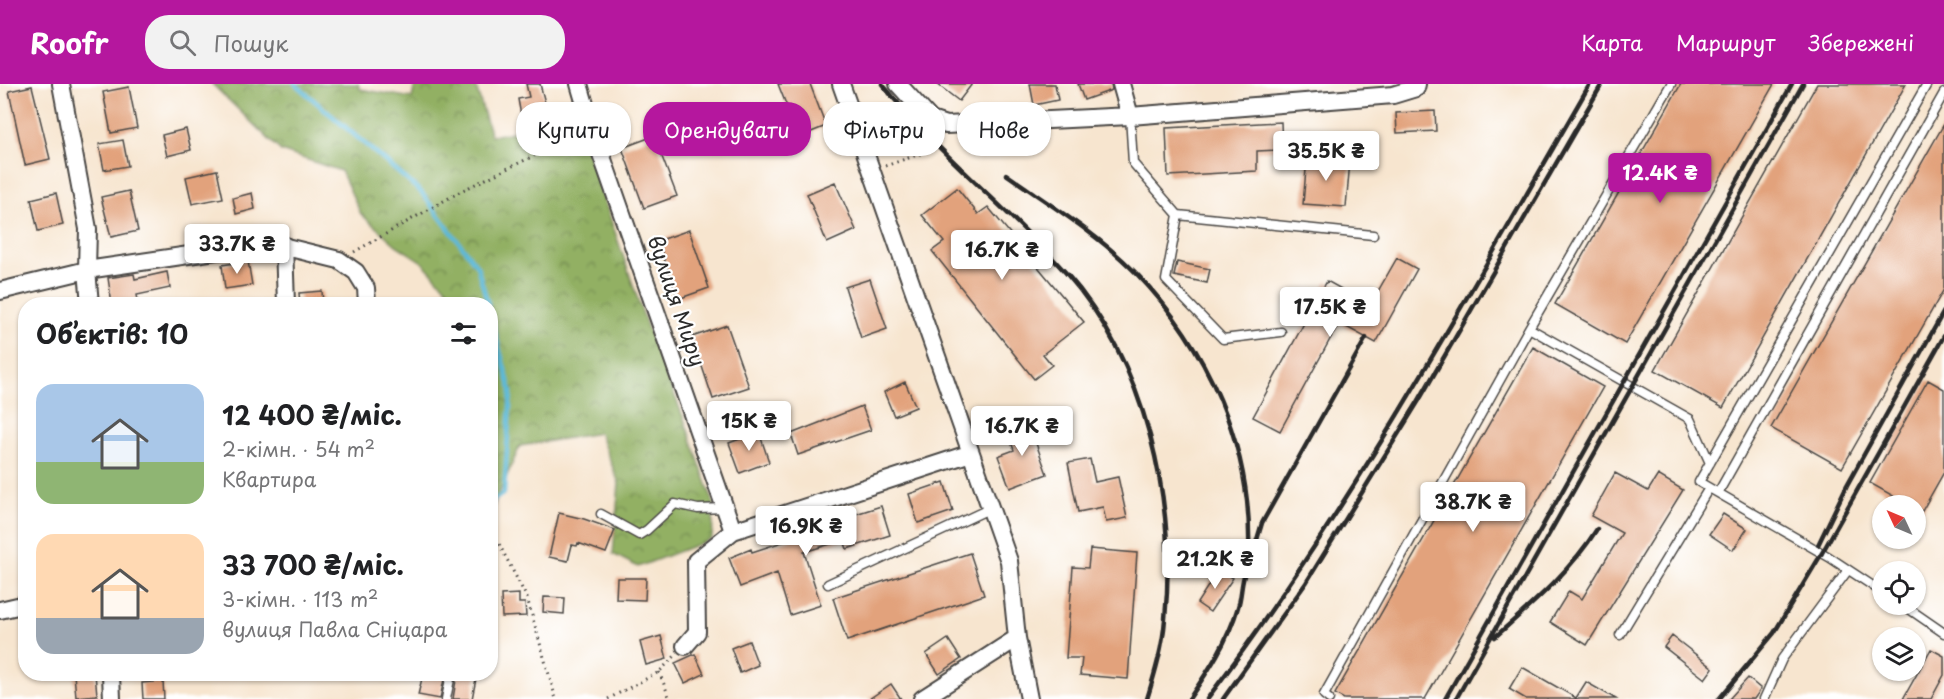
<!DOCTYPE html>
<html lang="uk">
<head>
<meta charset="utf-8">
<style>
  :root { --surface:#fff; --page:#f2f2f2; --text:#202124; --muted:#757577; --accent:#b5179e }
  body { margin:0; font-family:"Playpen Sans",sans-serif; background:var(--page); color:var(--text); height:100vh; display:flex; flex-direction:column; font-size:22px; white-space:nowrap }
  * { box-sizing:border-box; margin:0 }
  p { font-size:20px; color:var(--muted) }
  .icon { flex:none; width:33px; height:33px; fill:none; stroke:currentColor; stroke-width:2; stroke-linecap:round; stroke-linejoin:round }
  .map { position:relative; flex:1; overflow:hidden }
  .sheet { position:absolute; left:18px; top:213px; width:480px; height:384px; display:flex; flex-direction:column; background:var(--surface); border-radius:24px; box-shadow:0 2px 4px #0004 }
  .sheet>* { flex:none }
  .hud { position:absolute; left:516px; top:18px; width:570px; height:54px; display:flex; gap:12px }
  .needle { width:39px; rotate:314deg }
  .fabs { position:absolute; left:1872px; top:411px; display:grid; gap:12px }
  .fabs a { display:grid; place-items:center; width:54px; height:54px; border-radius:50%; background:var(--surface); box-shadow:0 2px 4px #0004; font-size:30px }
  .price { position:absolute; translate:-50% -51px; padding:0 14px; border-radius:6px; background:#fff; color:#222; font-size:20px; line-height:39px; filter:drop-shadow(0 2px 3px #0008) }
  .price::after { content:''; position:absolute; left:50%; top:36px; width:18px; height:14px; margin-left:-9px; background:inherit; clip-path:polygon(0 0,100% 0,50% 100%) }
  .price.current { background:var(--accent); color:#fff }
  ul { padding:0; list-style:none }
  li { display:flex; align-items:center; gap:18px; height:150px; padding:0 18px }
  li span { display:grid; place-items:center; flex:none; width:168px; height:120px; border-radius:18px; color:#555 }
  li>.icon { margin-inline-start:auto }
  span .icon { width:72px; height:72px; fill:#fffc; stroke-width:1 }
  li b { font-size:26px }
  h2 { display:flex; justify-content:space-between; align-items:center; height:72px; padding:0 18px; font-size:26px }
  .chip { padding:0 21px; border-radius:24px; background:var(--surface); box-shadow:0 2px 4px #0004; font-size:21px; line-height:54px }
  .chip.current { background:var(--accent); color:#fff }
  header { display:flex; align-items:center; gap:36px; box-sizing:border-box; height:84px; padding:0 30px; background:var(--accent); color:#fff }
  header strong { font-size:28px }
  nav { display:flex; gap:33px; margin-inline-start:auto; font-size:21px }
  .search { width:420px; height:54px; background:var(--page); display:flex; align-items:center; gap:15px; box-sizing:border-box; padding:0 21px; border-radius:24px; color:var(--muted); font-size:22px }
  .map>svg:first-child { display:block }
  .forest { fill:url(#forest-crowns); stroke:#5e6e47; stroke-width:1.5 }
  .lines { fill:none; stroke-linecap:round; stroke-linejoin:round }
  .stream { stroke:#5bb9d9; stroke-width:4.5 }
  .building { fill:#e2a27b }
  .service-casing { stroke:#4a4744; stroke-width:11 }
  .minor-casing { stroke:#4a4744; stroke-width:20 }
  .path { stroke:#4a4744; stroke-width:3; stroke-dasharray:1.5 4.5; stroke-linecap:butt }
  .service { stroke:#fff; stroke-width:8 }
  .minor { stroke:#fff; stroke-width:16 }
  .rail { stroke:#2b2b2b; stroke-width:4.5 }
  .labels { text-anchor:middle; stroke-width:4.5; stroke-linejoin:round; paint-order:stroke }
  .street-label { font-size:21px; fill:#2b2b2b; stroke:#fff }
</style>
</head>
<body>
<header>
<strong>Roofr</strong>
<div class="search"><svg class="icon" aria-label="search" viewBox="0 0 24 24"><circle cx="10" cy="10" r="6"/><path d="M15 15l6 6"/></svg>Пошук</div>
<nav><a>Карта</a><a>Маршрут</a><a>Збережені</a></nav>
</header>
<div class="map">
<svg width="1944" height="615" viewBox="0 0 1944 615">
  <defs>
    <pattern id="forest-crowns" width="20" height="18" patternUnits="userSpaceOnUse" patternTransform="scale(1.5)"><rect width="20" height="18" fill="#92b063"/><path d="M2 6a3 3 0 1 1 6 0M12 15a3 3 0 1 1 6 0" fill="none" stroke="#778f52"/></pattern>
  </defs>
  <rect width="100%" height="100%" fill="#fff"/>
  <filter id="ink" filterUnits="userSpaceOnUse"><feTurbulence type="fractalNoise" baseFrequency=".0167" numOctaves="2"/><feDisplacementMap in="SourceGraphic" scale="12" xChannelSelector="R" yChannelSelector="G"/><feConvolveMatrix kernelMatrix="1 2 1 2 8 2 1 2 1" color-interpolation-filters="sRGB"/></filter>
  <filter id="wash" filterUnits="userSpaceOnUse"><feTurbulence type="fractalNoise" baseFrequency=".008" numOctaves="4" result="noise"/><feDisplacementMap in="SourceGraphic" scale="24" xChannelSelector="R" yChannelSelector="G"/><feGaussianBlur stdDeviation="1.35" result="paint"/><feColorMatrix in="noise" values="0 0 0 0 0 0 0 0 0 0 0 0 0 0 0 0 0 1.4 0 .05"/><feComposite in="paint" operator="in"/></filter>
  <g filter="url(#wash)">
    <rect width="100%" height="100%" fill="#f7e5cf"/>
    <path class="forest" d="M 212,0 L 358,0 L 360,5 L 412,14 L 415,0 L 475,0 L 491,52 L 577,36 L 648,245 L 684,335 L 714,420 L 712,455 L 638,483 L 613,470 L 619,399 L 599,349 L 520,362 L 491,428 L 490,319 L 497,309 L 491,271 L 490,220 L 461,220 L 421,177 L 396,161 L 361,130 L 341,87 L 281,67 Z"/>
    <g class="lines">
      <path class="stream" d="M 295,0 L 421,108 L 477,182 L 488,220
        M 490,230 L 511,307 L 504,409 L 491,418"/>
    </g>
    <g id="blocks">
      <path class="building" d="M 526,0 L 540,0 L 548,30 L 522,37 L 518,15 L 529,13 Z
        M 778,0 L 810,0 L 826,42 L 799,53 Z
        M 937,0 L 972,0 L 959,17 Z
        M 1030,0 L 1055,0 L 1058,16 L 1034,21 Z
        M 1078,0 L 1111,0 L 1112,6 L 1084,16 Z
        M 1681,0 L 1774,0 L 1625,260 L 1555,220 Z
        M 1817,0 L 1906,0 L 1723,324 L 1655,286 Z
        M 32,2 L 50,75 L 25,81 L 9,7 Z
        M 129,3 L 137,44 L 111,49 L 103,8 Z
        M 1435,27 L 1436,47 L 1397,49 L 1396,29 Z
        M 1281,38 L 1282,66 L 1257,67 L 1257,87 L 1168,92 L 1166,44 Z
        M 1944,40 L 1944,205 L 1842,384 L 1771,344 Z
        M 186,45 L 191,66 L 167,72 L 162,51 Z
        M 654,52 L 677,112 L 644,124 L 622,64 Z
        M 123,56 L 128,82 L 104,86 L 99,60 Z
        M 1307,74 L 1350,77 L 1346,123 L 1303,120 Z
        M 217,86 L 223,114 L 192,120 L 186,93 Z
        M 835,98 L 856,146 L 827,159 L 807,110 Z
        M 957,104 L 978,130 L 988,123 L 1084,238 L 1043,270 L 1052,281 L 1034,295 L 932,167 L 944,158 L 922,131 Z
        M 129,107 L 138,147 L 111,153 L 101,113 Z
        M 56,109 L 63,141 L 38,147 L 31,115 Z
        M 252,109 L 255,125 L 236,130 L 233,114 Z
        M 689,146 L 709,204 L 678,215 L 658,157 Z
        M 1397,174 L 1417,185 L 1376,259 L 1339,239 L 1280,347 L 1253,333 L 1327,197 L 1370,221 Z
        M 248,177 L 252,201 L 225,205 L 222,181 Z
        M 1177,178 L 1210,185 L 1207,199 L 1174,192 Z
        M 167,188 L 170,204 L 137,211 L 138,217 L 112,220 L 108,194 L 134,190 L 135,195 Z
        M 870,195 L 887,245 L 861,254 L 845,203 Z
        M 322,207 L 323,220 L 300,220 L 299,209 Z
        M 727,241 L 749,303 L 713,315 L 692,253 Z
        M 1533,263 L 1603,303 L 1425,615 L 1344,615 L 1335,610 Z
        M 1928,296 L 1944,305 L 1944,388 L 1922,427 L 1916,424 L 1916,422 L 1911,422 L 1870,399 Z
        M 905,298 L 916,323 L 894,332 L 884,308 Z
        M 862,322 L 871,346 L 798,371 L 791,350 Z
        M 1028,337 L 1047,390 L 1010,404 L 998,372 L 1014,366 L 1006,345 Z
        M 759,348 L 769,378 L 740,389 L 729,359 Z
        M 1090,375 L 1095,398 L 1118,393 L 1127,434 L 1106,438 L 1103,423 L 1078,428 L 1068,379 Z
        M 1615,389 L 1648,407 L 1658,391 L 1683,406 L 1587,561 L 1550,538 L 1569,507 L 1582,515 L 1622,449 L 1591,432 Z
        M 944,398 L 953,427 L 918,439 L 909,410 Z
        M 881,422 L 890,451 L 847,465 L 844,456 L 804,468 L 821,521 L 790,531 L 777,489 L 740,503 L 729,474 L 751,465 L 752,468 L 810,449 L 809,448 L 838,438 L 837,436 Z
        M 559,429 L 584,435 L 615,446 L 606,469 L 578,459 L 577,462 L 572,461 L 568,477 L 549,473 Z
        M 1723,430 L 1747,445 L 1733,466 L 1709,450 Z
        M 1090,465 L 1137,469 L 1128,595 L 1080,591 L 1082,574 L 1066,574 L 1073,483 L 1088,484 Z
        M 970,469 L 984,511 L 847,557 L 833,514 Z
        M 1219,485 L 1233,494 L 1210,528 L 1197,519 Z
        M 617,494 L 646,494 L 645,516 L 616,515 Z
        M 519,510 L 519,519 L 525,519 L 526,532 L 502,533 L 501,511 Z
        M 544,513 L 565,514 L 564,530 L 543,528 Z
        M 661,552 L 667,575 L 646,581 L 640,558 Z
        M 1672,552 L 1713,584 L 1705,595 L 1664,563 Z
        M 948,555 L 961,575 L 939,590 L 926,570 Z
        M 749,557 L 758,581 L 740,589 L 731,564 Z
        M 1931,565 L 1944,572 L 1944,591 L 1931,615 L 1903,615 Z
        M 695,570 L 704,590 L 685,599 L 675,579 Z
        M 1522,583 L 1576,614 L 1586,598 L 1616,615 L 1526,615 L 1509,605 Z
        M 74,590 L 95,590 L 97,611 L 76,613 Z
        M 423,590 L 445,590 L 440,615 L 418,611 Z
        M 457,590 L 477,590 L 472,615 L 453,615 Z
        M 1748,594 L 1761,605 L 1754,615 L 1729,615 Z
        M 163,597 L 164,615 L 143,615 L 142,599 Z
        M 891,600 L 901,615 L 869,615 Z"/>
    </g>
  </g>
  <g filter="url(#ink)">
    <use href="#blocks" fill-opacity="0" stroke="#4a4744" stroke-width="1.5"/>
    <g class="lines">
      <defs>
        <path id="service" d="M 1130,32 L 1133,79 L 1178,131 L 1373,151
          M 1178,131 L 1166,196 L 1223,255 L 1281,248
          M 1529,244 L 1690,335 L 1710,379
          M 1718,409 L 1944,9
          M 601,430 L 639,451 L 647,446 L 675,420 L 698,425 L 725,424
          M 828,500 L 991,424
          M 1882,508 L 1829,473 L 1699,398 L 1927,0
          M 1902,520 L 1944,549
          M 1620,551 L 1709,404
          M 446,615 L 451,590
          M 1329,615 L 1324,611 L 1529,244 L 1671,0
          M 1764,615 L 1782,575 L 1848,486"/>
        <path id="minor" d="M 61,0 L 88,145 L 87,186 L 90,220
          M 579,0 L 592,44 L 733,447
          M 841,0 L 1009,477 L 1017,554 L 1029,615
          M 898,0 L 931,36 L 946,41 L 1130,32 L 1393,11 L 1416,4 L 1417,0
          M 1121,0 L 1130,32
          M 284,161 L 286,220
          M 0,207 L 87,186 L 270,159 L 339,176 L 356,188 L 366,204 L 367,220
          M 0,526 L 26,520
          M 685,562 L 697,548 L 696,477 L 733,447 L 971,369
          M 111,590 L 112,615
          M 922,615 L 1017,554"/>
      </defs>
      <use href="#service" class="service-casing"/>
      <use href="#minor" class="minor-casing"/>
      <path class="path" d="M 885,82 L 920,70 L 935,54
        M 354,168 L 463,106 L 579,50
        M 490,453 L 498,458 L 527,514 L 556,615
        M 659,588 L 670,615
        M 608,615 L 659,588 L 675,572"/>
      <use href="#service" class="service"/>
      <use href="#minor" class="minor"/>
      <path class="rail" d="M 882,0 C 937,69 1008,124 1066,189 C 1146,279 1177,418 1165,535 C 1163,562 1155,589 1147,615
        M 1006,90 C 1050,121 1098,150 1136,189 C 1207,262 1252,362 1249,465 C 1249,475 1245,486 1243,496 C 1241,505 1241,514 1238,523 C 1228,557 1209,586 1189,615
        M 1818,461 L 1847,401 L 1944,227
        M 1253,469 L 1262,439 L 1366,254
        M 1495,553 C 1532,520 1570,488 1597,445
        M 1207,615 C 1353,422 1469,209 1590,0
        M 1223,615 L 1306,499 L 1418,318 L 1602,0
        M 1445,615 L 1792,0
        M 1456,615 L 1803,0
        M 1719,615 L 1774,549 L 1822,469 L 1944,252"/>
    </g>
  </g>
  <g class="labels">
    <g class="street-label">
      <text transform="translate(676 217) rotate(71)" y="7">вулиця Миру</text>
    </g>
  </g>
</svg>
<div class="fabs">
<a><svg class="needle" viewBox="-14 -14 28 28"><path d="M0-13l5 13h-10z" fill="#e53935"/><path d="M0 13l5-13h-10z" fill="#757577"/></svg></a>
<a><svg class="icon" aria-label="locate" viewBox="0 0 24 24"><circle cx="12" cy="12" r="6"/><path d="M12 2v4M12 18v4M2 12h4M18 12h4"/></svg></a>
<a><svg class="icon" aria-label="layers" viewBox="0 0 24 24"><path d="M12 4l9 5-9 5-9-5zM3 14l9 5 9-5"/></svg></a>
</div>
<b class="price" style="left:1326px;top:98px">35.5K ₴</b>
<b class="price current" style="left:1660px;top:120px">12.4K ₴</b>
<b class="price" style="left:237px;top:191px">33.7K ₴</b>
<b class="price" style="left:1002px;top:197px">16.7K ₴</b>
<b class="price" style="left:1330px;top:254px">17.5K ₴</b>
<b class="price" style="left:749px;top:368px">15K ₴</b>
<b class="price" style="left:1022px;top:373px">16.7K ₴</b>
<b class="price" style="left:1473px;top:449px">38.7K ₴</b>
<b class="price" style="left:806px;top:473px">16.9K ₴</b>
<b class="price" style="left:1215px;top:506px">21.2K ₴</b>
<div class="hud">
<a class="chip">Купити</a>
<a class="chip current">Орендувати</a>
<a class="chip">Фільтри</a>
<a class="chip">Нове</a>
</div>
<section class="sheet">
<h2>Об’єктів: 10<svg class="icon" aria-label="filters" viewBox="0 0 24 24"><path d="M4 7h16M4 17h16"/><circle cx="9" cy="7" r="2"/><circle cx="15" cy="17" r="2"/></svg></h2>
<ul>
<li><span style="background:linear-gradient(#a9c7e8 65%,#8fb573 0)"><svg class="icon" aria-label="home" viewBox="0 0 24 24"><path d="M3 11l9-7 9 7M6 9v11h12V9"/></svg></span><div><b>12 400 ₴/міс.</b><p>2-кімн. · 54 m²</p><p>Квартира</p></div></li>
<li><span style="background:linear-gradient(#ffd9b3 70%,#9aa5b1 0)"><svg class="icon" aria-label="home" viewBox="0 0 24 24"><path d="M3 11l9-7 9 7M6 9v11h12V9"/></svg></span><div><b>33 700 ₴/міс.</b><p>3-кімн. · 113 m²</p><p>вулиця Павла Сніцара</p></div></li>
</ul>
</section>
</div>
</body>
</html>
